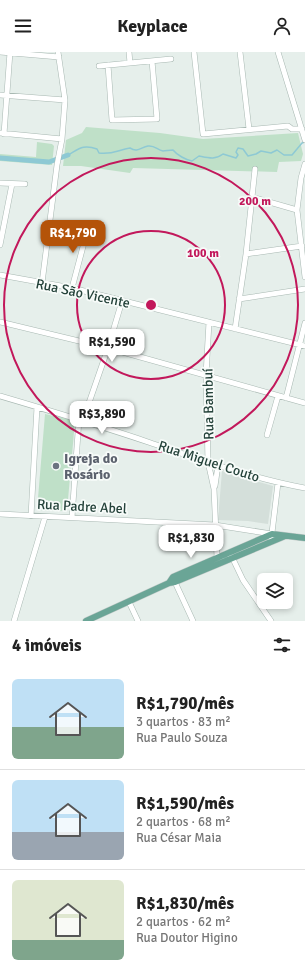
<!DOCTYPE html>
<html lang="pt">
<head>
<meta charset="utf-8">
<style>
  :root { --surface:#fff; --page:#f2f2f2; --text:#222; --muted:#767676; --line:#e0e0e0; --accent:#b45309 }
  body { margin:0; font-family:Signika,sans-serif; background:var(--page); color:var(--text); height:100vh; display:flex; flex-direction:column; font-size:15px; white-space:nowrap }
  * { box-sizing:border-box; margin:0 }
  p { font-size:13px; color:var(--muted) }
  .icon { flex:none; width:22px; height:22px; fill:none; stroke:currentColor; stroke-width:2; stroke-linecap:round; stroke-linejoin:round }
  .map { position:relative; height:569px; overflow:hidden }
  .drawer { display:flex; flex-direction:column; background:var(--surface); flex:1 }
  .drawer>* { flex:none }
  .fabs { position:absolute; left:257px; top:521px; display:grid; gap:8px }
  .fabs a { display:grid; place-items:center; width:36px; height:36px; border-radius:6px; background:var(--surface); box-shadow:0 2px 6px #0003; font-size:20px }
  .price { position:absolute; translate:-50% -34px; padding:0 9px; border-radius:8px; background:#fff; color:#222; font-size:13px; line-height:26px; filter:drop-shadow(0 1px 2px #0008) }
  .price::after { content:''; position:absolute; left:50%; top:24px; width:12px; height:9px; margin-left:-6px; background:inherit; clip-path:polygon(0 0,100% 0,50% 100%) }
  .price.active { background:var(--accent); color:#fff }
  ul { padding:0; list-style:none }
  li { display:flex; align-items:center; gap:12px; height:100px; padding:0 12px }
  li+li { border-top:1px solid var(--line) }
  li span { display:grid; place-items:center; flex:none; width:112px; height:80px; border-radius:6px; color:#555 }
  li>.icon { margin-inline-start:auto }
  span .icon { width:48px; height:48px; fill:#fffc; stroke-width:1 }
  li b { font-size:17px }
  h2 { display:flex; justify-content:space-between; align-items:center; height:48px; padding:0 12px; font-size:17px }
  header { display:flex; justify-content:space-between; align-items:center; height:52px; padding:0 12px; background:var(--surface); font-size:18px; font-weight:700 }
  .map>svg:first-child { display:block }
  .built { fill:#d4dfda }
  .green { fill:#bfe0c8 }
  .lines { fill:none; stroke-linecap:round; stroke-linejoin:round }
  .stream { stroke:#8ec9d4; stroke-width:1.5 }
  .canal { stroke:#8ec9d4; stroke-width:5 }
  .minor-casing { stroke:#a8b8b2; stroke-width:6 }
  .major-casing { stroke:#c2cac8; stroke-width:7 }
  .minor { stroke:#fff; stroke-width:5 }
  .major { stroke:#6aa596; stroke-width:6 }
  .ring { fill:none; stroke:#c2185b; stroke-width:2 }
  .worship-dot { fill:#6b7280; stroke:#f7fbf9; stroke-width:1.5 }
  .labels { text-anchor:middle; stroke-width:3.5; stroke-linejoin:round; paint-order:stroke }
  .street-label { font-size:14px; fill:#24423a; stroke:#f7fbf9 }
  .worship-label { font-size:14px; font-weight:bold; fill:#5b616d; stroke:#f7fbf9; text-anchor:start }
  .centre { fill:#c2185b; stroke:#f7fbf9; stroke-width:2 }
  .ring-label { font-size:12px; text-anchor:middle; font-weight:bold; fill:#c2185b; stroke:#f7fbf9; stroke-width:3.5; stroke-linejoin:round; paint-order:stroke }
</style>
</head>
<body>
<header><svg class="icon" aria-label="menu" viewBox="0 0 24 24"><path d="M4 6h16M4 12h16M4 18h16"/></svg>Keyplace<svg class="icon" aria-label="person" viewBox="0 0 24 24"><circle cx="12" cy="8" r="4"/><path d="M4 21q1-7 8-7t8 7"/></svg></header>
<div class="map">
<svg width="305" height="569" viewBox="0 0 305 569">
  <rect width="100%" height="100%" fill="#e6efeb"/>
  <path class="built" d="M 222,419 L 273,434 L 268,472 L 248,469 L 218,468 Z"/>
  <path class="green" d="M 86,75 L 160,81 L 203,87 L 298,81 L 303,102 L 301,109 L 279,110 L 277,120 L 133,116 L 130,121 L 81,114 L 63,114 L 66,88 L 82,81 Z
    M 37,90 L 52,92 L 54,94 L 52,113 L 0,109 L 0,102 L 36,105 Z
    M 45,362 L 75,369 L 67,459 L 37,458 Z"/>
  <g class="lines">
    <path class="stream" d="M 68,103 C 79,97 83,92 97,97 L 99,101 C 112,103 118,98 130,96 C 138,101 141,95 148,94 C 155,93 157,98 163,99 C 166,99 169,98 173,98 C 177,103 186,108 192,109 L 199,104 C 209,106 215,108 223,102 L 236,106 L 238,103 L 236,100 L 238,96 L 243,97 L 248,104 L 256,102 L 261,99 L 271,101 L 277,98 L 284,103 L 292,103 L 302,91 L 305,90"/>
    <path class="canal" d="M 0,106 L 49,110 L 68,103"/>
    <defs>
      <path id="minor" d="M 0,0 L 59,5
        M 129,0 L 130,11
        M 194,0 L 203,82 L 288,74 L 292,77 L 302,77
        M 240,0 L 249,77
        M 278,0 L 305,88
        M 108,13 L 112,68 L 157,67 L 152,9
        M 99,14 L 171,7
        M 0,43 L 65,48
        M 0,81 L 62,87
        M 4,82 L 10,0
        M 305,112 L 301,126 L 297,158 L 305,225
        M 0,131 L 25,132
        M 252,145 L 297,158
        M 0,193 L 12,132
        M 246,202 L 302,194
        M 0,223 L 72,236 L 305,294
        M 42,231 L 57,113 L 62,87 L 65,48 L 58,0
        M 72,236 L 89,172
        M 239,247 L 305,237
        M 0,270 L 108,296 L 305,351
        M 209,270 L 206,323 L 208,410 L 214,437 L 217,505 L 222,505
        M 235,277 L 246,202 L 255,117
        M 0,344 C 51,359 101,374 151,391 C 201,408 252,426 305,436
        M 286,346 L 305,271
        M 83,368 L 108,296 L 122,249
        M 267,383 L 278,344
        M 215,434 L 218,413
        M 0,462 L 215,473 L 272,482
        M 31,464 L 37,355
        M 72,465 L 79,367
        M 271,489 L 278,431
        M 230,505 L 232,505 L 243,528 L 271,569
        M 174,528 L 193,569
        M 129,550 L 138,569
        M 14,569 L 45,465"/>
      <path id="major" d="M 169,531 L 173,525 L 272,482 L 305,486
        M 86,569 L 169,531 L 175,530 L 285,484"/>
    </defs>
    <use href="#minor" class="minor-casing"/>
    <use href="#major" class="major-casing"/>
    <use href="#minor" class="minor"/>
    <use href="#major" class="major"/>
  </g>
  <g class="ring">
    <circle cx="151" cy="253" r="74"/>
    <circle cx="151" cy="253" r="147"/>
  </g>
  <circle class="worship-dot" cx="56" cy="414" r="4"/>
  <g class="labels">
    <g class="street-label">
      <text transform="translate(83 241) rotate(12)" y="5">Rua São Vicente</text>
      <text transform="translate(208 352) rotate(-91)" y="5">Rua Bambuí</text>
      <text transform="translate(209 409) rotate(18)" y="5">Rua Miguel Couto</text>
      <text transform="translate(82 454) rotate(3)" y="5">Rua Padre Abel</text>
    </g>
    <g class="worship-label">
      <text x="64" y="411">Igreja do<tspan x="64" dy="16">Rosário</tspan></text>
    </g>
  </g>
  <circle cx="151" cy="253" r="6" class="centre"/>
  <g class="ring-label">
    <text x="255" y="153">200 m</text>
    <text x="203" y="205">100 m</text>
  </g>
</svg>
<div class="fabs">
<a><svg class="icon" aria-label="layers" viewBox="0 0 24 24"><path d="M12 4l9 5-9 5-9-5zM3 14l9 5 9-5"/></svg></a>
</div>
<b class="price active" style="left:73px;top:202px">R$1,790</b>
<b class="price" style="left:112px;top:311px">R$1,590</b>
<b class="price" style="left:102px;top:383px">R$3,890</b>
<b class="price" style="left:191px;top:507px">R$1,830</b>
</div>
<section class="drawer">
<h2>4 imóveis<svg class="icon" aria-label="filters" viewBox="0 0 24 24"><path d="M4 7h16M4 17h16"/><circle cx="9" cy="7" r="2"/><circle cx="15" cy="17" r="2"/></svg></h2>
<ul>
<li><span style="background:linear-gradient(#bfe0f5 60%,#7fa58c 0)"><svg class="icon" aria-label="home" viewBox="0 0 24 24"><path d="M3 11l9-7 9 7M6 9v11h12V9"/></svg></span><div><b>R$1,790/mês</b><p>3 quartos · 83 m²</p><p>Rua Paulo Souza</p></div></li>
<li><span style="background:linear-gradient(#bfe0f5 65%,#9aa5b1 0)"><svg class="icon" aria-label="home" viewBox="0 0 24 24"><path d="M3 11l9-7 9 7M6 9v11h12V9"/></svg></span><div><b>R$1,590/mês</b><p>2 quartos · 68 m²</p><p>Rua César Maia</p></div></li>
<li><span style="background:linear-gradient(#dfe7d0 75%,#7fa58c 0)"><svg class="icon" aria-label="home" viewBox="0 0 24 24"><path d="M3 11l9-7 9 7M6 9v11h12V9"/></svg></span><div><b>R$1,830/mês</b><p>2 quartos · 62 m²</p><p>Rua Doutor Higino</p></div></li>
</ul>
</section>
</body>
</html>
